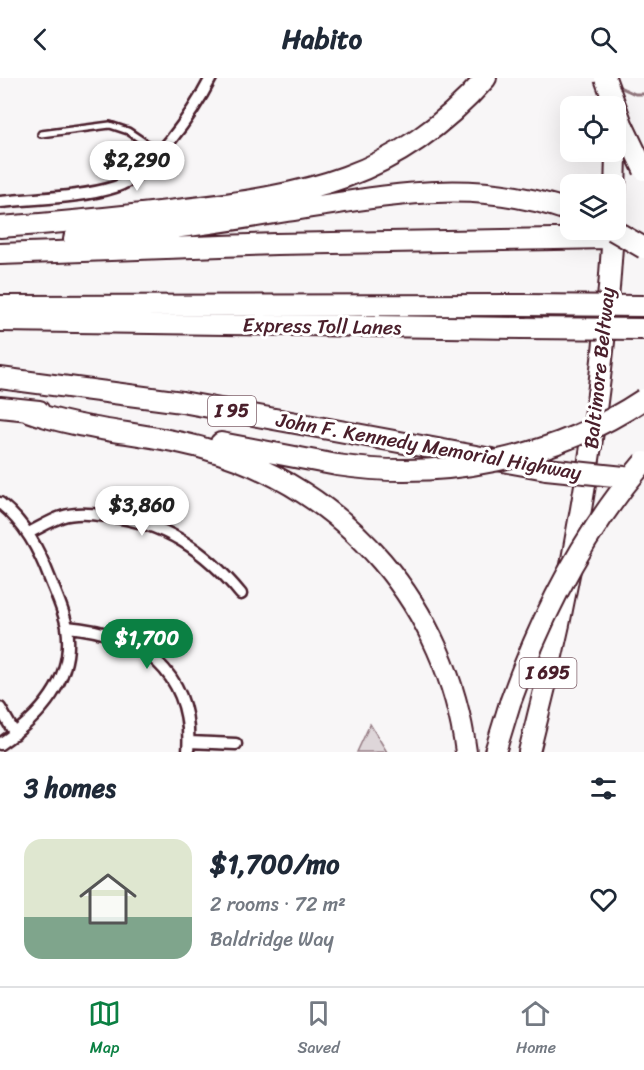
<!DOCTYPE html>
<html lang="en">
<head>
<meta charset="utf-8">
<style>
  :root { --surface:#fff; --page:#f6f6f7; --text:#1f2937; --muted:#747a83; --line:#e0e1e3; --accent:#0b8043 }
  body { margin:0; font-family:Sriracha,sans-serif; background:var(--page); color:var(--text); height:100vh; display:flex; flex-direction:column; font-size:22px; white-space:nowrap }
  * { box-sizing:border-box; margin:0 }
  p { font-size:20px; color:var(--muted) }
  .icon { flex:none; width:33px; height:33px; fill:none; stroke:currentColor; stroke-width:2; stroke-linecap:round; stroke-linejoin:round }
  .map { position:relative; height:674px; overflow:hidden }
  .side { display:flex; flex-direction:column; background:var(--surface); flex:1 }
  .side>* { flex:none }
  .fabs { position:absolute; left:560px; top:18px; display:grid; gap:12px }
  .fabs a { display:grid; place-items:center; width:66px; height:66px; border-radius:12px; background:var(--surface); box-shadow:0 6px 24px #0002; font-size:30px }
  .price { position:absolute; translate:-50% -51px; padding:0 14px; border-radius:21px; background:#fff; color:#222; font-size:20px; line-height:39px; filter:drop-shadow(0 2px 3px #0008) }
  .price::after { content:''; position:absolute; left:50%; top:36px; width:18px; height:14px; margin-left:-9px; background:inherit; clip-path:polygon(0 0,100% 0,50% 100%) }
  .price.current { background:var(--accent); color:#fff }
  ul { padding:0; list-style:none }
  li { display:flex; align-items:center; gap:18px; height:150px; padding:0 24px }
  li+li { border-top:2px solid var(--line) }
  li span { display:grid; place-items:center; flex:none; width:168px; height:120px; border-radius:18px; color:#555 }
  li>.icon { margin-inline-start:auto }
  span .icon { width:72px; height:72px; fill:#fffc; stroke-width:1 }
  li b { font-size:26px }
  h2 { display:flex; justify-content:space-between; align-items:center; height:72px; padding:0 24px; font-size:26px }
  header { display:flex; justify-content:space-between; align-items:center; height:78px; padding:0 24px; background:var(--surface); font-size:27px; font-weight:800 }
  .tab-bar { display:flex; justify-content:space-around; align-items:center; height:84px; border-top:2px solid var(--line); background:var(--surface); font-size:16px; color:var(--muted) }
  .tab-bar a { display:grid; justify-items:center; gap:3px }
  .tab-bar .current { color:var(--accent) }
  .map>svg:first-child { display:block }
  .green { fill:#ded6d9; stroke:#947a82; stroke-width:1.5 }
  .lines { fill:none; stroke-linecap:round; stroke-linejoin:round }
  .stream { stroke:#8f747b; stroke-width:3 }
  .service-casing { stroke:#4a1f2b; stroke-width:10 }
  .minor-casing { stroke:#4a1f2b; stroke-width:15 }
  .motorway-casing { stroke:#4a1f2b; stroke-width:24 }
  .service { stroke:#fff; stroke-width:5 }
  .minor { stroke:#fff; stroke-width:10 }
  .motorway { stroke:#fff; stroke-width:20 }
  .motorway-bridge-casing { stroke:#4a1f2b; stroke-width:24; stroke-linecap:butt }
  .motorway-bridge { stroke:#fff; stroke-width:20 }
  .labels { text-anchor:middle; stroke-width:6; stroke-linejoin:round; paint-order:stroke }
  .shield { fill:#fff; stroke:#80626b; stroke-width:1.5 }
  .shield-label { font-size:18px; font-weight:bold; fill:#4a1f2b }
  .street-label { font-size:20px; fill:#4a1f2b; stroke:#fff }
</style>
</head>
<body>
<header><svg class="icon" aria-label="back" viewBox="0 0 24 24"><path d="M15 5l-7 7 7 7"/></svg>Habito<svg class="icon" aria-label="search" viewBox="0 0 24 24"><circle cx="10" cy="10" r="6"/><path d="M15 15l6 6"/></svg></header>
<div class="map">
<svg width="644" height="674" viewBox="0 0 644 674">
  <rect width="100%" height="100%" fill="#f8f6f7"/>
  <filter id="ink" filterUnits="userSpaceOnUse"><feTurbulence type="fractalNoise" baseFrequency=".0167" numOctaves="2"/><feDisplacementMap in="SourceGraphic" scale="12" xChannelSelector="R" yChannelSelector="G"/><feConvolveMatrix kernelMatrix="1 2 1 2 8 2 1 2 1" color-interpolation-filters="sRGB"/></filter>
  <g filter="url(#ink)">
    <path class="green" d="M 370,646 L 387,674 L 357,674 Z"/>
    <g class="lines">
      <path class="stream" d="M 615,7 L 635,16 L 644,16"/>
      <defs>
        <path id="service" d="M 41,56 L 110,47 L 128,53 L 159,74"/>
        <path id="minor" d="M 0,124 C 36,120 81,120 115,109 C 151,98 194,33 211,0
          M 0,425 C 25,445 39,472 50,501 C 56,516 64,533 67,549 C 75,602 40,639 0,666
          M 28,455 C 39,450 50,443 61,439 C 76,434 91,436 107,438 C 164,444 205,472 241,516
          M 67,549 C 140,555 194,594 188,674
          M 0,630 L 15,656
          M 189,664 L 236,666"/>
        <path id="motorway" d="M 615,117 L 617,33
          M 0,149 C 59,145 118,139 177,132 C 305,117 396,102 486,0
          M 74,161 C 145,155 216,145 287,133 C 386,118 472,98 570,133
          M 0,176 L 276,166 L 608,160
          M 0,228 L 522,227
          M 0,243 L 522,250
          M 0,300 L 182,324 L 546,391
          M 0,329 L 39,333
          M 28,333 C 85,354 148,354 206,371 C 347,411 447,529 466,674
          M 221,365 L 337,387
          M 495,674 L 510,625
          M 529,674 C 573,503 603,328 613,152"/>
      </defs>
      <use href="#service" class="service-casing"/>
      <use href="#minor" class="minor-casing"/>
      <use href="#motorway" class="motorway-casing"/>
      <use href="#service" class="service"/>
      <use href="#minor" class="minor"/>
      <use href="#motorway" class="motorway"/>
      <defs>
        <path id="motorway-bridge" d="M 605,0 L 622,46 L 644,92
          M 613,152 L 644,170
          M 522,227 L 644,228
          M 522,250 L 644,251
          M 337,387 C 443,403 554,381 644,321
          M 546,391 L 624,399
          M 510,625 C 541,538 584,454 644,384"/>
      </defs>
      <use href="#motorway-bridge" class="motorway-bridge-casing"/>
      <use href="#motorway-bridge" class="motorway-bridge"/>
    </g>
  </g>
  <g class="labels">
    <g class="shield">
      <rect x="208" y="318" width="48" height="30" rx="4.5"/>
      <rect x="519.5" y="580" width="57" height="30" rx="4.5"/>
    </g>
    <g class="shield-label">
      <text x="232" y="339">I 95</text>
      <text x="548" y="601">I 695</text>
    </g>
    <g class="street-label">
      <text transform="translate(322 248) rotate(1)" y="7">Express Toll Lanes</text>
      <text transform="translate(599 290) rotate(-84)" y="7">Baltimore Beltway</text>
      <text transform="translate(429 368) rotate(10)" y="7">John F. Kennedy Memorial Highway</text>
    </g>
  </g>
</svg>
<div class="fabs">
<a><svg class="icon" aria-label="locate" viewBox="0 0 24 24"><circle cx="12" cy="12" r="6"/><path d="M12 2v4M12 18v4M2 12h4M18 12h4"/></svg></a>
<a><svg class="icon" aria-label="layers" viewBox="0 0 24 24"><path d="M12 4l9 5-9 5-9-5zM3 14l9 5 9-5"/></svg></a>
</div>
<b class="price" style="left:137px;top:114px">$2,290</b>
<b class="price" style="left:142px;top:459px">$3,860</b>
<b class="price current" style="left:147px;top:592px">$1,700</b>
</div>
<section class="side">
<h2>3 homes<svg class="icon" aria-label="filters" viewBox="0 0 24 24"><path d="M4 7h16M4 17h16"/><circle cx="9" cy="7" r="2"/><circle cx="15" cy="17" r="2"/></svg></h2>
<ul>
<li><span style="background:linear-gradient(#dfe7d0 65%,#7fa58c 0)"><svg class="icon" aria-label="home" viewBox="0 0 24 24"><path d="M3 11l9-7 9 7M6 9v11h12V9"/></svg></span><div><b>$1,700/mo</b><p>2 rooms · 72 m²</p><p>Baldridge Way</p></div><svg class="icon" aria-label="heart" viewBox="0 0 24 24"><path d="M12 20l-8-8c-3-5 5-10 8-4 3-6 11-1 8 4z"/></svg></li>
</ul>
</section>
<nav class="tab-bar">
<a class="current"><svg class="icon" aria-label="map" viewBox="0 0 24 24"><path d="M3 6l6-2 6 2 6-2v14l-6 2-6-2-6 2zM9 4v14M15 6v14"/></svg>Map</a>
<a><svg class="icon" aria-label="saved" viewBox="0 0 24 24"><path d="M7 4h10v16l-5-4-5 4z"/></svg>Saved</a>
<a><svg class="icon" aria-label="home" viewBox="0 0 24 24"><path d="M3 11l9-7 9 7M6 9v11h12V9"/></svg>Home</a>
</nav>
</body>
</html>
